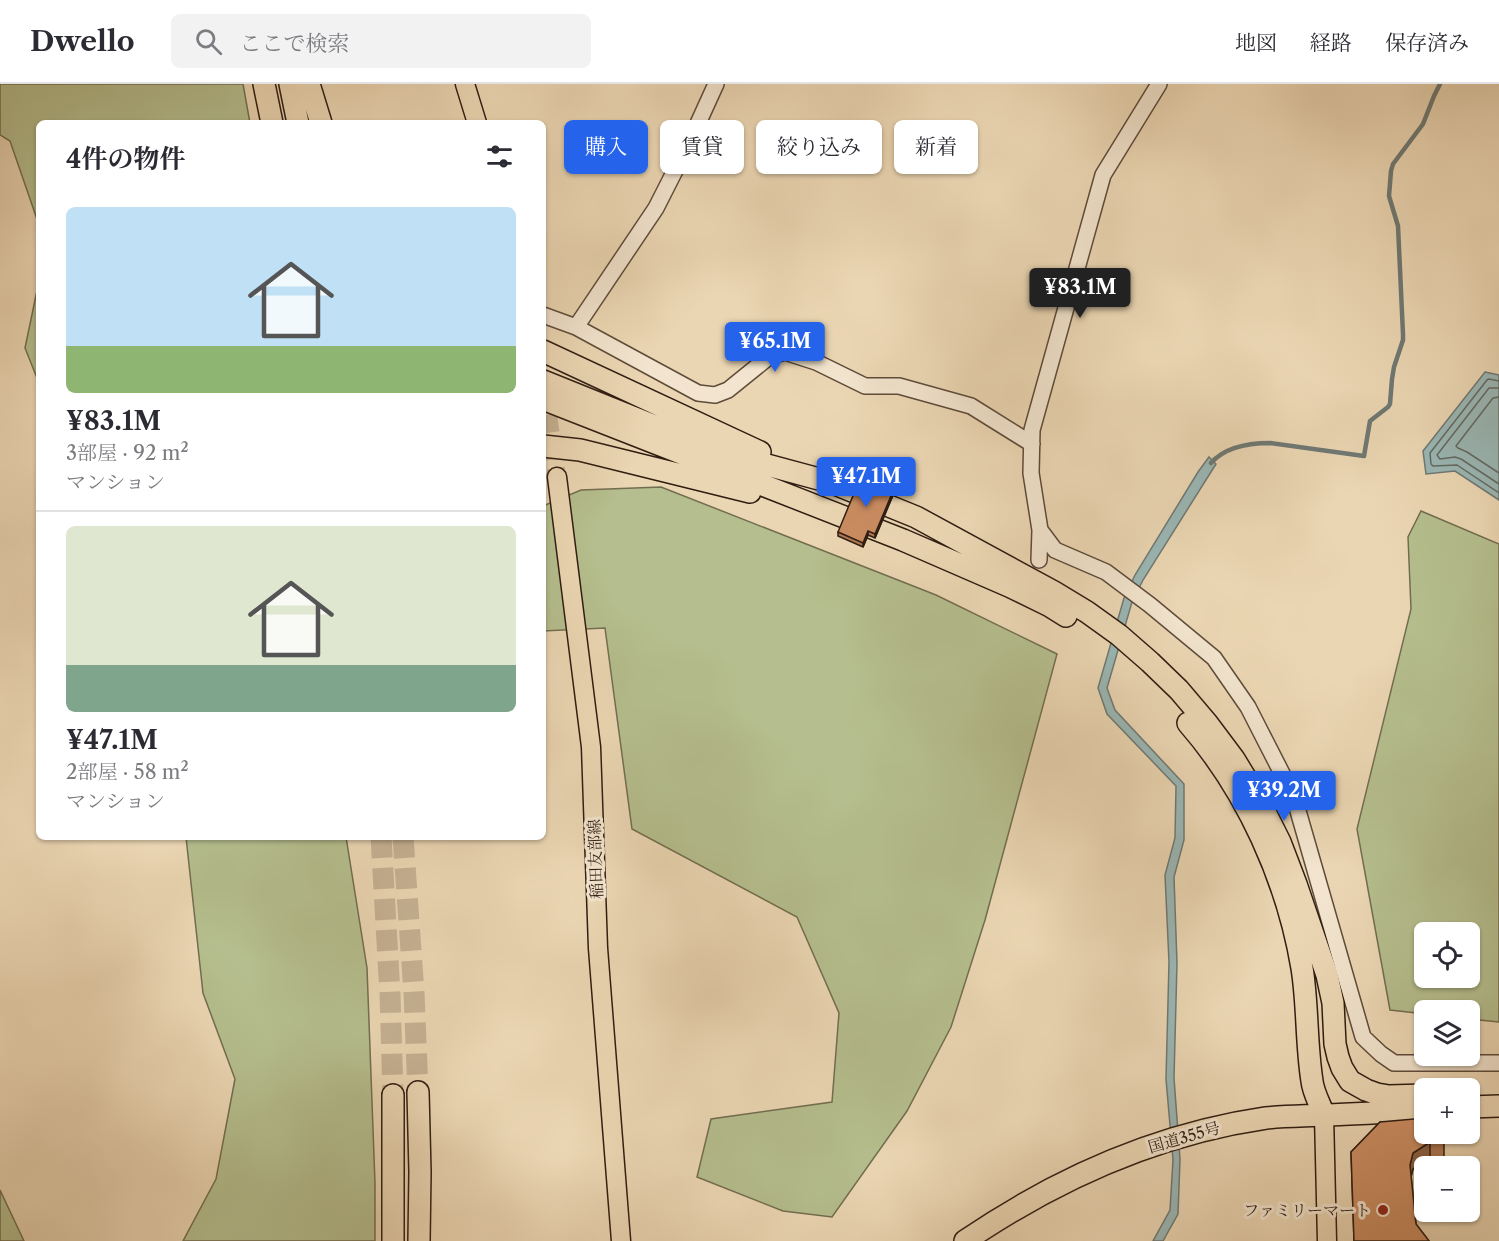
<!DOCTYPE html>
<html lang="ja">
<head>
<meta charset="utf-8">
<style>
  :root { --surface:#fff; --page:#f2f2f3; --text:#2b2b33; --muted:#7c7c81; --line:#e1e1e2; --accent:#2563eb }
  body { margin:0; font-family:"Libre Caslon Text","Noto Serif JP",serif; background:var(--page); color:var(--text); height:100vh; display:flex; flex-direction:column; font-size:22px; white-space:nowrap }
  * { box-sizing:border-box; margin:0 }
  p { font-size:20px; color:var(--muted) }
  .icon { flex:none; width:33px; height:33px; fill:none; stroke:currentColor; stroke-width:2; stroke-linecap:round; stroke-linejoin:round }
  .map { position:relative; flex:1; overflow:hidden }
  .panel { position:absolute; left:36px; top:36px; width:510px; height:720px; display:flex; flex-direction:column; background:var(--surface); border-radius:9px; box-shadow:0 2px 4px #0004 }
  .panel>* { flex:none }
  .top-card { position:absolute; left:564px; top:36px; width:570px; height:54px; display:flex; gap:12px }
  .fabs { position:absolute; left:1414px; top:838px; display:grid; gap:12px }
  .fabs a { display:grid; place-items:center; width:66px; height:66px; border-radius:9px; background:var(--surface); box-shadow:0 2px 4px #0004; font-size:30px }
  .price { position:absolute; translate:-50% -51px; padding:0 14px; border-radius:6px; background:var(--accent); color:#fff; font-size:20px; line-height:39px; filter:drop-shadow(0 2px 3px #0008) }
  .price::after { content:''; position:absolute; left:50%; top:36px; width:18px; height:14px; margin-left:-9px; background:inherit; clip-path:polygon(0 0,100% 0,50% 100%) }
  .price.active { background:#222; color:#fff }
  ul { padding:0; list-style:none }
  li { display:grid; align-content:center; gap:12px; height:318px; padding:0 30px }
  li+li { border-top:2px solid var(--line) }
  li span { display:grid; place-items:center; height:186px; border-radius:9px; color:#555 }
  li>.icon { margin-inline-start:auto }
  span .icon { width:108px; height:108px; fill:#fffc; stroke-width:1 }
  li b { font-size:26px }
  h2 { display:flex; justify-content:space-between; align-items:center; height:72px; padding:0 30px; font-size:26px }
  .pill { padding:0 21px; border-radius:9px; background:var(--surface); box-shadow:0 2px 4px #0004; font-size:21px; line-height:54px }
  .pill.active { background:var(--accent); color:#fff }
  header { display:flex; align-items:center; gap:36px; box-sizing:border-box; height:84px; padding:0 30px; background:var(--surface); border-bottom:2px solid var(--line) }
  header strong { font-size:28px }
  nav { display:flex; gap:33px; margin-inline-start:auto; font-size:21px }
  .search { width:420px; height:54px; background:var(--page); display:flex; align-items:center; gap:15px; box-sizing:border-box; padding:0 21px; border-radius:9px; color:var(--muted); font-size:22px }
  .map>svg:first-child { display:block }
  .green { fill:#b5be8e; stroke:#726e50; stroke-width:1.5; fill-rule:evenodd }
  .water { fill:#9ab7b5; stroke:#6f7974; stroke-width:1.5 }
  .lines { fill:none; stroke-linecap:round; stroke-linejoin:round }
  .shore { stroke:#646a64; stroke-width:1.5 }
  .stream { stroke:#6f7974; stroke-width:4.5 }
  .major-tunnel { stroke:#c5b193; stroke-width:18; stroke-dasharray:18 9; stroke-linecap:butt }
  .highway-tunnel { stroke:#c5b193; stroke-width:21; stroke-dasharray:21 10; stroke-linecap:butt }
  .minor-casing { stroke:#5e4b3a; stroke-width:18 }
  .major-casing { stroke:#2f1d12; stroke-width:21 }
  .highway-casing { stroke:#2f1d12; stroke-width:24 }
  .minor { stroke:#f2e4ce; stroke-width:15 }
  .major { stroke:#ebd6b3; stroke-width:18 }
  .highway { stroke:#ebd6b3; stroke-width:21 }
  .wall { fill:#ae7853; stroke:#2f1d12; stroke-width:1.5 }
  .shaded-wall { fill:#8d6244; stroke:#2f1d12; stroke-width:1.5 }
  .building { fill:#ca8c61; stroke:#2f1d12; stroke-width:1.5 }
  .poi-dot { fill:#8f2418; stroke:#f2e4ce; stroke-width:2 }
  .labels { text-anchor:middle; stroke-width:6; stroke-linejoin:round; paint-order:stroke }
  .street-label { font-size:16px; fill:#2f1d12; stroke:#f2e4ce }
  .poi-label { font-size:16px; fill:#2f1d12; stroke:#f2e4ce; text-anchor:end }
</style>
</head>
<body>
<header>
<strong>Dwello</strong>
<div class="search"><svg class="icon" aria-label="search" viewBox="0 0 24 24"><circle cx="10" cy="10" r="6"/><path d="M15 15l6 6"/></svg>ここで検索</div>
<nav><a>地図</a><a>経路</a><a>保存済み</a></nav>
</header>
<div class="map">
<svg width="1499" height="1157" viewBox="0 0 1499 1157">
  <rect width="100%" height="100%" fill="#ebd6b3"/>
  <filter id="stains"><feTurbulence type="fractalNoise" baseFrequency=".00333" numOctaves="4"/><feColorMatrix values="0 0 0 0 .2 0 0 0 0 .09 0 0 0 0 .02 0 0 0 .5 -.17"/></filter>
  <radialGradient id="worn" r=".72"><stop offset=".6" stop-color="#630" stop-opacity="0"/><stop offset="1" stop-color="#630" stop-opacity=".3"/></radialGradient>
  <path class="green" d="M 0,0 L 243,0 L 250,39 L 39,39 L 39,141 L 10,57 L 0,51 Z
    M 39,197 L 39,299 L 25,264 Z
    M 661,403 L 936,511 L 1057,570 L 985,836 L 951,943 L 907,1027 L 832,1133 L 783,1127 L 697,1093 L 711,1035 L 832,1018 L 839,929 L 797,833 L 632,745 L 605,544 L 543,547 L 543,422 L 581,406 Z
    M 1421,427 L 1499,460 L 1499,938 L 1470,935 L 1470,927 L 1425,927 L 1425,930 L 1390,926 L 1357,745 L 1411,525 L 1408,453 ZM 1425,849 L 1470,849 L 1470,894 L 1425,894 Z
    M 186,753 L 346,753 L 367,884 L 375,1099 L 375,1157 L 183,1157 L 216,1095 L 235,995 L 203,909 Z
    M 0,1106 L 24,1157 L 0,1157 Z"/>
  <path class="water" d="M 1485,288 L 1499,291 L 1499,416 L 1455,387 L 1426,390 L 1423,367 Z
    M 1209,373 L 1216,380 L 1143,496 L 1132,518 L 1107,604 L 1115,626 L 1184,700 L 1184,756 L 1174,793 L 1177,879 L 1174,994 L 1180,1075 L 1178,1130 L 1163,1157 L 1153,1157 L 1170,1126 L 1173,1076 L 1166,995 L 1169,878 L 1165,791 L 1175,754 L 1176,702 L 1107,630 L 1098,604 L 1124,514 L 1135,491 L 1198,388 Z"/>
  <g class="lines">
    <path class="shore" d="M 1499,297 L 1489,295 L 1487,296 L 1430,369 L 1431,380 L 1433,382 L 1457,381 L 1499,409
      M 1499,304 L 1489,304 L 1437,371 L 1440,375 L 1455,373 L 1461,375 L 1499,400
      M 1499,313 L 1493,314 L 1456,362 L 1458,364 L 1467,368 L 1499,389"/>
    <path class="stream" d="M 1211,379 C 1225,363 1249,359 1270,359 L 1364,372 L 1370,337 L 1388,323 L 1390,320 L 1392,295 L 1394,283 L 1403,256 L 1403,250 L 1398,142 L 1389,112 L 1391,87 L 1393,80 L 1423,40 L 1434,12 L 1440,0"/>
    <path class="major-tunnel" d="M 544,304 L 557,393"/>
    <path class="highway-tunnel" d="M 381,753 L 390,910 L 393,1011
      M 403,753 L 414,909 L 418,1008"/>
    <defs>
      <path id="minor" d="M 543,231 L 576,243 L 698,309 L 715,311 L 728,306 L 770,272 L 785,268 L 816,278 L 865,302 L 899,302 L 971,322 L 1032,360
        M 576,243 L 656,124 L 690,57 L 716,0
        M 1040,446 L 1055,466 L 1106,488 L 1150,521 L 1214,574 L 1248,623 L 1294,713 L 1363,953 L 1381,970 L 1394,979 L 1499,979
        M 1039,476 L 1040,446 L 1031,389 L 1032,346 L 1103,91 L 1159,0"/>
      <path id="major" d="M 465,0 L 477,39
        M 557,393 L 591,663 L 598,864 L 621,1157
        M 1324,1031 L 1327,1157"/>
      <path id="highway" d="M 264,0 L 272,39
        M 290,0 L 298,39
        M 309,0 L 321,39
        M 543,267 L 760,368
        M 543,297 L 719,368 L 830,398 L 916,433 L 1054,508 L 1087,528 L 1119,551 L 1150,578 L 1179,606 L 1207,639 L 1234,675 L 1259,716 L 1280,758 L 1296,800 L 1327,891 L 1333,919 L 1335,960 L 1338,973 L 1342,984 L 1350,997 L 1366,1006 L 1377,1010 L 1389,1012 L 1425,1011
        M 543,315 L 903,456 L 1009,502 L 1050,522 L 1066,532
        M 543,362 L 580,366 L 750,408
        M 1188,639 C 1247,707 1287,795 1302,884 C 1308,921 1306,959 1312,997 C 1313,1008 1320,1020 1324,1031
        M 418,1008 L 420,1088 L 419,1157
        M 1470,1023 L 1499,1022
        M 393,1157 L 393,1011
        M 965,1157 C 1056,1095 1156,1050 1266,1034 C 1285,1032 1305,1032 1325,1031 C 1358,1030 1392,1028 1425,1026"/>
    </defs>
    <use href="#minor" class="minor-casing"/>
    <use href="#major" class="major-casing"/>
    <use href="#highway" class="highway-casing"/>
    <use href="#minor" class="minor"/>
    <use href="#major" class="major"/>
    <use href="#highway" class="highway"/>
  </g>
  <path class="wall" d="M 896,404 L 875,454 L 868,451 L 863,463 L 838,452 L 838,448 Z
    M 1380,1038 L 1444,1057 L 1444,1073 L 1430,1074 L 1413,1085 L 1411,1092 L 1416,1140 L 1429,1157 L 1354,1157 L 1351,1068 Z"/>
  <path class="shaded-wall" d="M 896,400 L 896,404 L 875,454 L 875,450 Z
    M 868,447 L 868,451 L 863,463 L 863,459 Z
    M 1430,1058 L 1430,1074 L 1413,1085 L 1410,1097 L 1410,1081 L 1413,1069 Z"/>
  <path class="building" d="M 862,390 L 887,400 L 888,397 L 896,400 L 875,450 L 868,447 L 863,459 L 838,448 Z
    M 1425,1034 L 1425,1050 L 1443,1050 L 1444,1057 L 1430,1058 L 1413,1069 L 1410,1081 L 1416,1140 L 1429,1157 L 1354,1157 L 1351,1068 L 1380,1038 Z"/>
  <circle class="poi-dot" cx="1383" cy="1126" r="6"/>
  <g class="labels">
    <g class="street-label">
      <text transform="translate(595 775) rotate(-92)" y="6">稲田友部線</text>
      <text transform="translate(1184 1053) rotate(-16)" y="6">国道355号</text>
    </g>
    <g class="poi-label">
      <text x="1371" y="1132">ファミリーマート</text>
    </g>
  </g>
  <rect width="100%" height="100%" filter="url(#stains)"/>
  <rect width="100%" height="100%" fill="url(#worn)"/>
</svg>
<div class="fabs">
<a><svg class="icon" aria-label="locate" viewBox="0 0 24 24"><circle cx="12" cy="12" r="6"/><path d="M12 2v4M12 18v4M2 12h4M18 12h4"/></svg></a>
<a><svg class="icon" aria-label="layers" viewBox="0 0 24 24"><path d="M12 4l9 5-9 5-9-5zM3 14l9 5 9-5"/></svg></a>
<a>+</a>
<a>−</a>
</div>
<b class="price active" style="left:1080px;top:235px">¥83.1M</b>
<b class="price" style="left:775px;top:289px">¥65.1M</b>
<b class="price" style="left:866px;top:424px">¥47.1M</b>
<b class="price" style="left:1284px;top:738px">¥39.2M</b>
<div class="top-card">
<a class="pill active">購入</a>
<a class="pill">賃貸</a>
<a class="pill">絞り込み</a>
<a class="pill">新着</a>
</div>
<section class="panel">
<h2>4件の物件<svg class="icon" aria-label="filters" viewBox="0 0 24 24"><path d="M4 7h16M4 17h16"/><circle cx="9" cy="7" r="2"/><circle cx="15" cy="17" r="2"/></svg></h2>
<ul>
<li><span style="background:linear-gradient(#bfe0f5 75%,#8fb573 0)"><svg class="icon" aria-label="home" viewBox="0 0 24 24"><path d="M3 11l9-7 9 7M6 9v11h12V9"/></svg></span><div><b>¥83.1M</b><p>3部屋 · 92 m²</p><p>マンション</p></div></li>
<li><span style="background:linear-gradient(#dfe7d0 75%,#7fa58c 0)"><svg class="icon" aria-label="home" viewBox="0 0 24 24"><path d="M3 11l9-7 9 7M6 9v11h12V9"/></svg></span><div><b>¥47.1M</b><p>2部屋 · 58 m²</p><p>マンション</p></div></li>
</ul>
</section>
</div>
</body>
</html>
